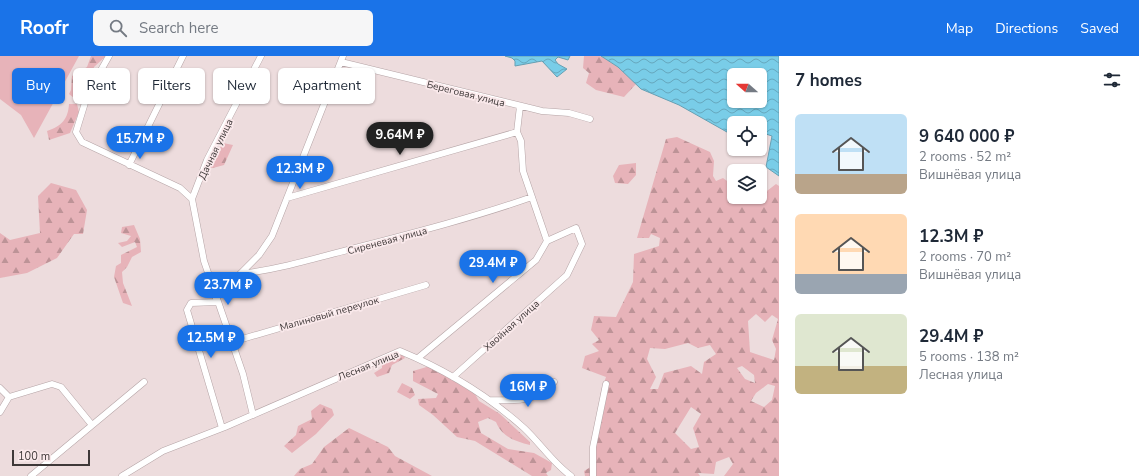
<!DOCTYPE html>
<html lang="en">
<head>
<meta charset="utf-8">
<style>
  :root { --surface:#fff; --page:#f6f6f7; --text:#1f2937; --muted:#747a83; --accent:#1a73e8 }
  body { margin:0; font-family:"Nunito Sans",sans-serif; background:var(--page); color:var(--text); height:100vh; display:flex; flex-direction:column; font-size:15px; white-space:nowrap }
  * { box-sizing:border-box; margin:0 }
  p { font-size:13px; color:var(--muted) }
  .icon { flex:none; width:22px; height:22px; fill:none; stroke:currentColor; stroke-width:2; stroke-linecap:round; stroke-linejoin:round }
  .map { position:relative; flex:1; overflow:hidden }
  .drawer { display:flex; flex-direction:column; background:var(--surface); width:360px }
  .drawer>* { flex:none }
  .top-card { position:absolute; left:12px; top:12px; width:380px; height:36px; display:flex; gap:8px }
  .needle { width:26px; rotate:291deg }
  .fabs { position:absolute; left:727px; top:12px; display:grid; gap:8px }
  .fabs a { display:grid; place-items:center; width:40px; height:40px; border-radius:6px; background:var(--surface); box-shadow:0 1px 3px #0004; font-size:20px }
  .scale { position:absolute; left:12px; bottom:10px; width:78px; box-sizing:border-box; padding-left:4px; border:2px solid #3e3838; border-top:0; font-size:11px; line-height:14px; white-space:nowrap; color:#3e3838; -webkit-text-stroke:3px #fae9eb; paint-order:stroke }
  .price { position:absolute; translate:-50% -34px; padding:0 9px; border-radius:14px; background:var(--accent); color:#fff; font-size:13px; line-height:26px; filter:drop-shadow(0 1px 2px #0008) }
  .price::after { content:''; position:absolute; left:50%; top:24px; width:12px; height:9px; margin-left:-6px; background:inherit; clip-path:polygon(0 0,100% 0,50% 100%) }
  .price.selected { background:#222; color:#fff }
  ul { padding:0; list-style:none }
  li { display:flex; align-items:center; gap:12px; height:100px; padding:0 16px }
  li span { display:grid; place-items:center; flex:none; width:112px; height:80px; border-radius:6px; color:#555 }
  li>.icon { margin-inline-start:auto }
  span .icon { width:48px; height:48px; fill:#fffc; stroke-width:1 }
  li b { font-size:17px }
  h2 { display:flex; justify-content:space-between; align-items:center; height:48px; padding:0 16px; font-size:17px }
  .chip { padding:0 14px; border-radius:6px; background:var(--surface); box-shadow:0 1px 3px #0004; font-size:14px; line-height:36px }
  .chip.selected { background:var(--accent); color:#fff }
  header { display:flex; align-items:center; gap:24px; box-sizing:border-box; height:56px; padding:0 20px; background:var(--accent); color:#fff }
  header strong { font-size:19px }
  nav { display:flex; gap:22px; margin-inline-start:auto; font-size:14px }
  .search { width:280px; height:36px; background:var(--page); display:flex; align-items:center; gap:10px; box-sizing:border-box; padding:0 14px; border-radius:6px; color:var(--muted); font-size:15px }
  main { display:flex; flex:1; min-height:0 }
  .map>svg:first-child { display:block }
  .forest { fill:url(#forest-firs); fill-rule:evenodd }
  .garden { fill:#e7b3b9 }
  .water { fill:url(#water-waves); stroke:#67a0b3; fill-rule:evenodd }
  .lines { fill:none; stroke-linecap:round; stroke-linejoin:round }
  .minor-casing { stroke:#b5a4a6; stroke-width:7 }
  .minor { stroke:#fff; stroke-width:6 }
  .labels { text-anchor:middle; stroke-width:3.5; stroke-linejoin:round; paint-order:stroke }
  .street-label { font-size:10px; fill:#3e3838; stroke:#fae9eb }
</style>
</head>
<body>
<header>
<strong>Roofr</strong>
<div class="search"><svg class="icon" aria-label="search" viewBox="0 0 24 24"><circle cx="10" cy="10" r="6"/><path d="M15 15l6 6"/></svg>Search here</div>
<nav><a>Map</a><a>Directions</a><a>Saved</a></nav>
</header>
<main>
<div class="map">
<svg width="779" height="420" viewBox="0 0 779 420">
  <defs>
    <pattern id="forest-firs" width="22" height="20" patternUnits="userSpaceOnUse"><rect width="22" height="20" fill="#e7b3b9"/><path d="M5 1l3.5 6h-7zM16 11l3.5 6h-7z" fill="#bd9397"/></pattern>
    <pattern id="water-waves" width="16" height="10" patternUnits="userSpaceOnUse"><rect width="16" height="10" fill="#79cde8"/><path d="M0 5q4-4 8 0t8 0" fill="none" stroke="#65a7bd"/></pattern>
  </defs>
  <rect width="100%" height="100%" fill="#eddcdd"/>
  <path class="forest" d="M 91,0 L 106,0 L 94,11 L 88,35 L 74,42 L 69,38 L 71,34 L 72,20 L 87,11 Z
    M 584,0 L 601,0 L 618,11 L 636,28 L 624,41 L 596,34 L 586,27 L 589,17 L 583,12 Z
    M 69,48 L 77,48 L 79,56 L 70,77 L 49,84 L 47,75 C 62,70 68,63 69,48 Z
    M 677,81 L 710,96 L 714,105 L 713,120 L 716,125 L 723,122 L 734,130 L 734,141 L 760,141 L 760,138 L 763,138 L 776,128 L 779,130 L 779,420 L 724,420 L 733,408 L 729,401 L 716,406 L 714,418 L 698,417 L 700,420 L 585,420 L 584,415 L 594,409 L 601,335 L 606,321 L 582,312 L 585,300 L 599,295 L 592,288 L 599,284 L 591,274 L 594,260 L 616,261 L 633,226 L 634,198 L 659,190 L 660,182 L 651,178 L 649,182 L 637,182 L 666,83 ZM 756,258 L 765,266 L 772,259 L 778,263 L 772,284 L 776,293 L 774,304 L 750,296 L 748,265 ZM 688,287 L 698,292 L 710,289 L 716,298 L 704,306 L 702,318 L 691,310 L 664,317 L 658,333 L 650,333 L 656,321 L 647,303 L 650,292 L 665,293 ZM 742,310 L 754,319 L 755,327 L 745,323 L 737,312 ZM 768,328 L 775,330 L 772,344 L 764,351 L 751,345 L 756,337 ZM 691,351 L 701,358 L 693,372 L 699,391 L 691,393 L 675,377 Z
    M 223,87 L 233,89 L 224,109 L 213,112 L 208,111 L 215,94 L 220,92 Z
    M 636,107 L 636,119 L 628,128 L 615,127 L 613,120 L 619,109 Z
    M 51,127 L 76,134 L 87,154 L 83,178 L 74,178 L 57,202 L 27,217 L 0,222 L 0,177 L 10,184 L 40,177 L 38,140 Z
    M 134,169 L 140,183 L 141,196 L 132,201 L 127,211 L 122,216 L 123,227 L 132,250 L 123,247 L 114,221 L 116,210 L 121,207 L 121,199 L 137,191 L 135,186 L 122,191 L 118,187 L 127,185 L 131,180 L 121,177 L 122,171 Z
    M 401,297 L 405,302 L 392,309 L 389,317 L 377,321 L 374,317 L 382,312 L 382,306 Z
    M 430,310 L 475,338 L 479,345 L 500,358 L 530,386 L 530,389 C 515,385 502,381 496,366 L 488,362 L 478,366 L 481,377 L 508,393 L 534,397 L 552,407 L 551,414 L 546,417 L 548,420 L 532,420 L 475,385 L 457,381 L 433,359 L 419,349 L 418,343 L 436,342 L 438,338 L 413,325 L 413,315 Z
    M 402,327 L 412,332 L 415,339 L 410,343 L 397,336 Z
    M 320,348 L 332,353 L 334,359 L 316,378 L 292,397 L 284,390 L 296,379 L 298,370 L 312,363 L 311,355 Z
    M 349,372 L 388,391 L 395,400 L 432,420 L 294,420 L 300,413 L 312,408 L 324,391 Z"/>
  <path class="garden" d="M 0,0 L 79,0 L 34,82 L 21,59 L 0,43 Z"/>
  <path class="water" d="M 505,0 L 570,0 L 568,4 L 558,1 L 555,4 L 558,8 L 567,13 L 557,21 L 542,5 L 515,10 L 515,5 L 512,2 Z
    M 601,0 L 779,0 L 779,120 L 766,111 L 772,80 L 760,76 L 760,67 L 734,67 L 734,80 L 679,49 L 641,33 L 618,11 ZM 734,19 L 760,19 L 760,45 L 734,45 Z"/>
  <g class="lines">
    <defs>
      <path id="minor" d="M 109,0 L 88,37 L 76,76 L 82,86 L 180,132 L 192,143
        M 341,6 L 542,55 L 569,57 L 590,63
        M 520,50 L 517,76 L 521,85 L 523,115 L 547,185
        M 129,109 L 183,0
        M 287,142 L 517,76
        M 192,143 L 204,205 L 243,318 L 253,359
        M 192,143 L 207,104 L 261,0
        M 240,218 C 281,213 320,201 359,191 C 417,176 475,161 532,141
        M 216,242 L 259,199 L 272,180 L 343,0
        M 217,246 L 191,247 L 187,254 L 222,372
        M 232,286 L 426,229
        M 418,302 L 536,204 L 547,185 L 576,172 L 582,188 L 567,219 L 453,321
        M 0,332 L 9,341 L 0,356
        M 9,341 L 52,328 L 61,331 L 92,369
        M 489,344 C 517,344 533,348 554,326
        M 31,420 L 144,326
        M 122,420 L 163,395 L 225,371 L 400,295 C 446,314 486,338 524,372 C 540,387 553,407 571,420
        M 593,420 L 593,391 L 606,328"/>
    </defs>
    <use href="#minor" class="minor-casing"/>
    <use href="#minor" class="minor"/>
  </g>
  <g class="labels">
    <g class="street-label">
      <text transform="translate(466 37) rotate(14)" y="4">Береговая улица</text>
      <text transform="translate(215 93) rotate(-64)" y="4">Дачная улица</text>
      <text transform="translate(387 184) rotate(-15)" y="4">Сиреневая улица</text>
      <text transform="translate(329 257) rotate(-16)" y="4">Малиновый переулок</text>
      <text transform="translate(511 269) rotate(-42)" y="4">Хвойная улица</text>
      <text transform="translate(368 309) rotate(-22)" y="4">Лесная улица</text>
    </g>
  </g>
</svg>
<div class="fabs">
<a><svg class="needle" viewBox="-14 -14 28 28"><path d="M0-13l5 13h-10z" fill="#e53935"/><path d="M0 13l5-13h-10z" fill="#747a83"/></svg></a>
<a><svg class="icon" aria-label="locate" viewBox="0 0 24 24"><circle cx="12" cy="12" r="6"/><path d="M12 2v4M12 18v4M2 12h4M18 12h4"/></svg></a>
<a><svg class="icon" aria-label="layers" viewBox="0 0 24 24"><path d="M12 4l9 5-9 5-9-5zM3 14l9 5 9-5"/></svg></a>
</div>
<div class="scale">100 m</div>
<b class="price selected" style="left:400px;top:100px">9.64M ₽</b>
<b class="price" style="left:140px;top:104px">15.7M ₽</b>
<b class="price" style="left:300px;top:134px">12.3M ₽</b>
<b class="price" style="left:493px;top:228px">29.4M ₽</b>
<b class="price" style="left:228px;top:250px">23.7M ₽</b>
<b class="price" style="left:211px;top:303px">12.5M ₽</b>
<b class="price" style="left:528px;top:352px">16M ₽</b>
<div class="top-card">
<a class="chip selected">Buy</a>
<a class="chip">Rent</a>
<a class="chip">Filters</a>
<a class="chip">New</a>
<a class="chip">Apartment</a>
</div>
</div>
<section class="drawer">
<h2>7 homes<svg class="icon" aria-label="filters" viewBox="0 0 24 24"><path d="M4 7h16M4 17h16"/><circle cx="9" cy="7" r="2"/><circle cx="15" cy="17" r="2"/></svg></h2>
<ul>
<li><span style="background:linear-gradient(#bfe0f5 75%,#b9a48a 0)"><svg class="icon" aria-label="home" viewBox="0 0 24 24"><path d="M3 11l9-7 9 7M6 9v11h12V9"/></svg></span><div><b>9 640 000 ₽</b><p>2 rooms · 52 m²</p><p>Вишнёвая улица</p></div></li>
<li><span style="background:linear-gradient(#ffd9b3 75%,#9aa5b1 0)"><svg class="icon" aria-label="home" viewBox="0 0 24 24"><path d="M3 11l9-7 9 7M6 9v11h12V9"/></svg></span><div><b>12.3M ₽</b><p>2 rooms · 70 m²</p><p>Вишнёвая улица</p></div></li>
<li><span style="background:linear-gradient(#dfe7d0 65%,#c2b280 0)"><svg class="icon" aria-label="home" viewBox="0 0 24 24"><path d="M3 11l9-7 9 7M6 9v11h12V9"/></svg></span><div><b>29.4M ₽</b><p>5 rooms · 138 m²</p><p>Лесная улица</p></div></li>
</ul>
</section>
</main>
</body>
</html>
